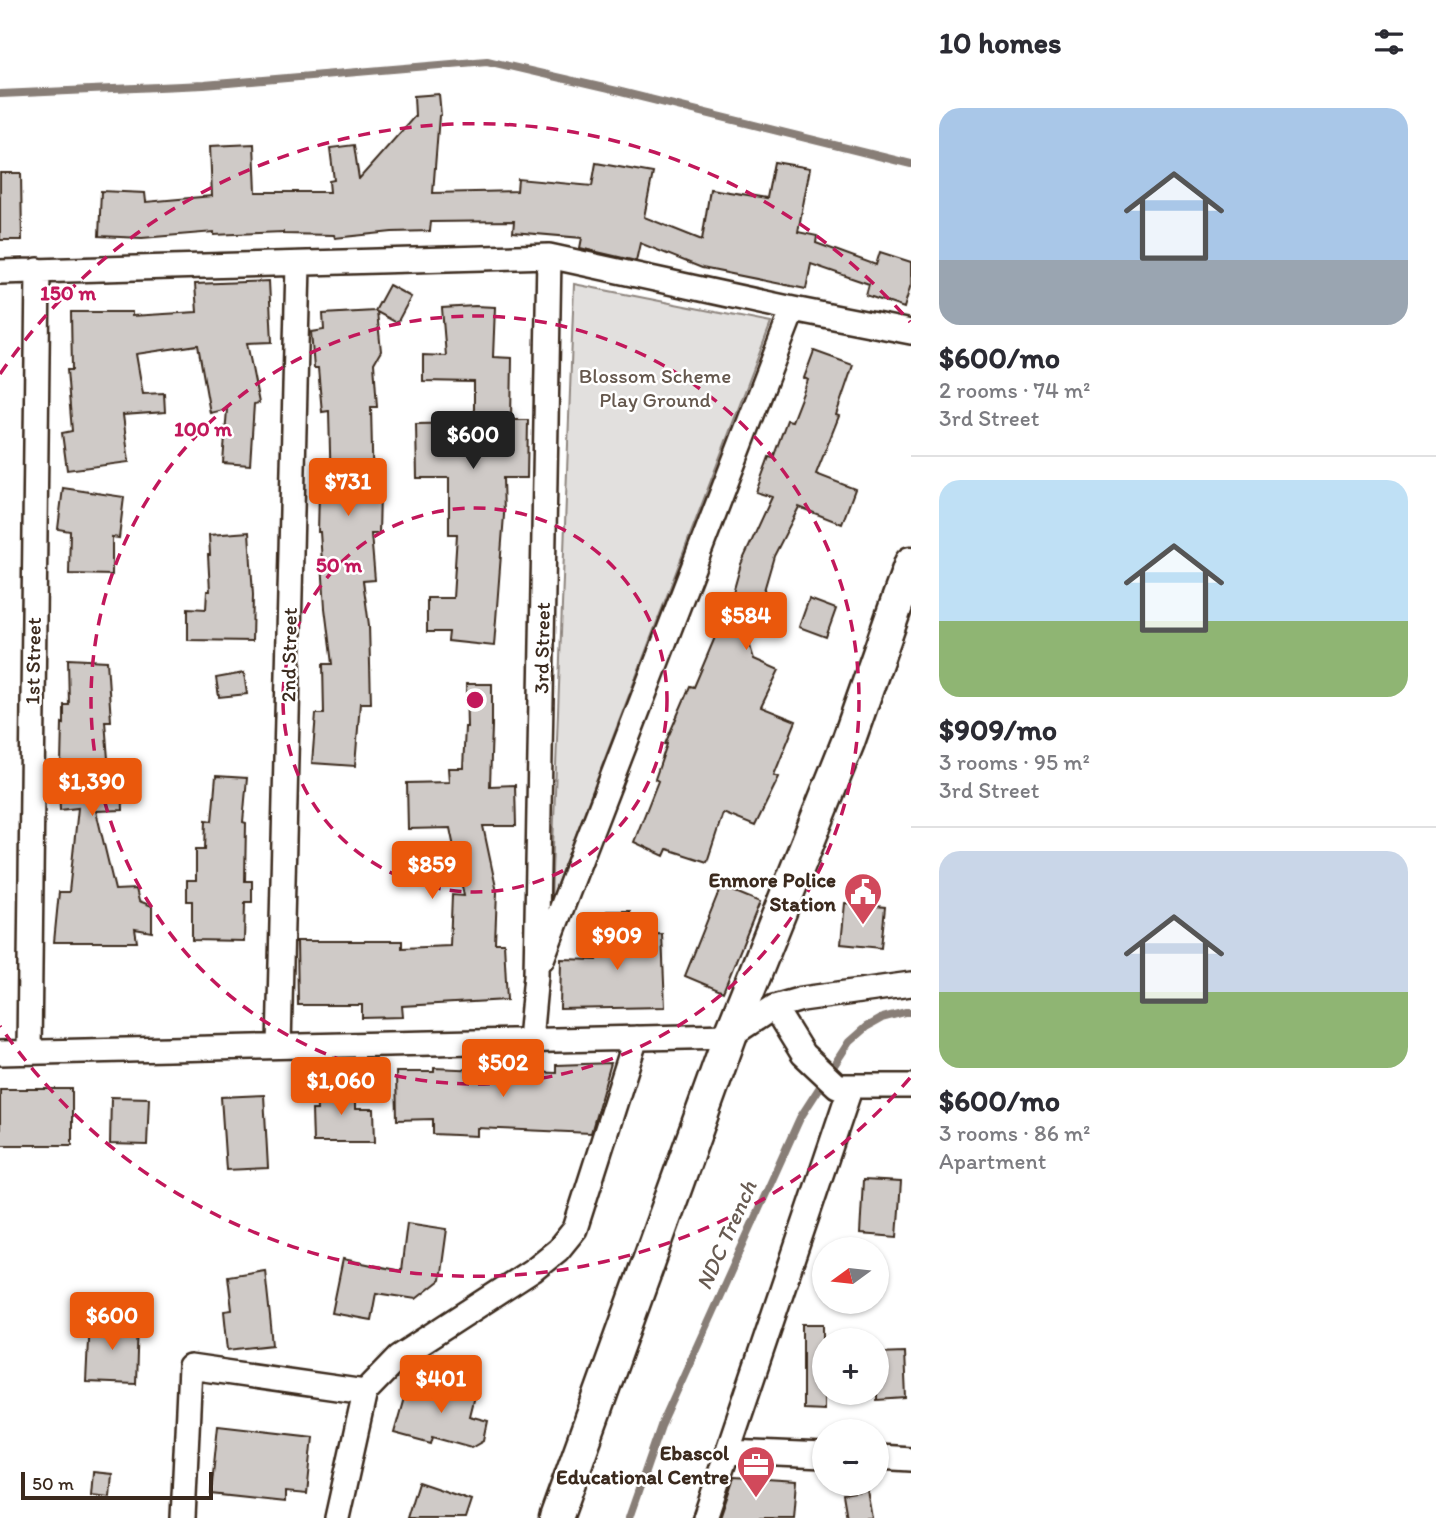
<!DOCTYPE html>
<html lang="en">
<head>
<meta charset="utf-8">
<style>
  :root { --surface:#fff; --page:#f7f7f7; --text:#2b2b33; --muted:#7c7c81; --line:#e1e1e2; --accent:#ea580c }
  body { margin:0; font-family:Itim,sans-serif; background:var(--page); color:var(--text); height:100vh; display:flex; flex-direction:column; font-size:26px; white-space:nowrap }
  * { box-sizing:border-box; margin:0 }
  p { font-size:23px; color:var(--muted) }
  .icon { flex:none; width:38px; height:38px; fill:none; stroke:currentColor; stroke-width:2; stroke-linecap:round; stroke-linejoin:round }
  .map { position:relative; flex:1; overflow:hidden }
  .drawer { display:flex; flex-direction:column; background:var(--surface); width:525px }
  .drawer>* { flex:none }
  .needle { width:46px; rotate:255deg }
  .fabs { position:absolute; left:812px; top:1237px; display:grid; gap:14px }
  .fabs a { display:grid; place-items:center; width:77px; height:77px; border-radius:50%; background:var(--surface); box-shadow:0 2px 5px #0004; font-size:35px }
  .scale { position:absolute; left:21px; bottom:18px; width:192px; box-sizing:border-box; padding-left:7px; border:4px solid #3b2a1e; border-top:0; font-size:19px; line-height:24px; white-space:nowrap; color:#3b2a1e; -webkit-text-stroke:5px #fff; paint-order:stroke }
  .price { position:absolute; translate:-50% -60px; padding:0 16px; border-radius:7px; background:var(--accent); color:#fff; font-size:23px; line-height:46px; filter:drop-shadow(0 2px 4px #0008) }
  .price::after { content:''; position:absolute; left:50%; top:42px; width:21px; height:16px; margin-left:-10px; background:inherit; clip-path:polygon(0 0,100% 0,50% 100%) }
  .price.active { background:#222; color:#fff }
  ul { padding:0; list-style:none }
  li { display:grid; align-content:center; gap:14px; height:371px; padding:0 28px }
  li+li { border-top:2px solid var(--line) }
  li span { display:grid; place-items:center; height:217px; border-radius:21px; color:#555 }
  li>.icon { margin-inline-start:auto }
  span .icon { width:126px; height:126px; fill:#fffc; stroke-width:1 }
  li b { font-size:30px }
  h2 { display:flex; justify-content:space-between; align-items:center; height:84px; padding:0 28px; font-size:30px }
  main { display:flex; flex:1; min-height:0 }
  .map>svg:first-child { display:block }
  .green { fill:#e2e0de; stroke:#8e857e; stroke-width:2 }
  .lines { fill:none; stroke-linecap:round; stroke-linejoin:round }
  .stream { stroke:#887e77; stroke-width:8 }
  .building { fill:#cfcac7; stroke:#3b2a1e; stroke-width:2 }
  .minor-casing { stroke:#3b2a1e; stroke-width:28 }
  .secondary-casing { stroke:#3b2a1e; stroke-width:37 }
  .minor { stroke:#fff; stroke-width:23 }
  .secondary { stroke:#fff; stroke-width:32 }
  .ring { fill:none; stroke:#c2185b; stroke-width:3.5; stroke-dasharray:12 9 }
  .labels { text-anchor:middle; stroke-width:5; stroke-linejoin:round; paint-order:stroke }
  .park-label { font-size:21px; fill:#65584e; stroke:#fff }
  .street-label { font-size:21px; fill:#3b2a1e; stroke:#fff }
  .poi-label { font-size:21px; font-weight:bold; fill:#3b2a1e; stroke:#fff; text-anchor:end }
  .water-label { font-size:23px; font-style:italic; fill:#685b52; stroke:#fff }
  .centre { fill:#c2185b; stroke:#fff; stroke-width:3.5 }
  .ring-label { font-size:21px; text-anchor:middle; font-weight:bold; fill:#c2185b; stroke:#fff; stroke-width:5; stroke-linejoin:round; paint-order:stroke }
</style>
</head>
<body>
<main>
<div class="map">
<svg width="911" height="1518" viewBox="0 0 911 1518">
  <rect width="100%" height="100%" fill="#fff"/>
  <filter id="ink" filterUnits="userSpaceOnUse"><feTurbulence type="fractalNoise" baseFrequency=".0143" numOctaves="2"/><feDisplacementMap in="SourceGraphic" scale="14" xChannelSelector="R" yChannelSelector="G"/><feConvolveMatrix kernelMatrix="1 2 1 2 8 2 1 2 1" color-interpolation-filters="sRGB"/></filter>
  <g filter="url(#ink)">
    <path class="green" d="M 574,284 L 771,323 L 551,900 Z"/>
    <g class="lines">
      <path class="stream" d="M 0,94 L 204,85 L 487,61 L 617,91 L 911,164
        M 629,1518 L 661,1426 L 800,1118 L 849,1042 L 866,1027 L 882,1018 L 905,1012 L 911,1012"/>
    </g>
    <path class="building" d="M 439,94 L 441,115 L 439,116 L 433,193 L 517,191 L 518,179 L 592,186 L 596,163 L 653,173 L 644,217 L 702,240 L 710,189 L 767,198 L 774,162 L 810,168 L 798,232 L 817,236 L 816,243 L 876,265 L 880,252 L 911,262 L 911,284 L 904,308 L 866,295 L 869,284 L 811,264 L 806,289 L 702,268 L 640,243 L 636,261 L 580,248 L 582,238 L 513,232 L 514,221 L 431,222 L 430,231 L 392,232 L 335,238 L 334,235 L 283,234 L 283,232 L 214,235 L 214,232 L 142,238 L 99,236 L 101,191 L 145,193 L 146,202 L 212,196 L 210,146 L 254,144 L 256,192 L 330,192 L 329,181 L 334,180 L 330,148 L 354,145 L 359,179 L 415,116 L 414,96 Z
      M 0,173 L 21,173 L 22,240 L 0,240 Z
      M 269,281 L 272,342 L 247,343 L 259,403 L 254,404 L 250,465 L 223,463 L 227,409 L 210,413 L 198,345 L 136,354 L 143,394 L 164,393 L 165,412 L 123,415 L 129,462 L 67,470 L 62,433 L 72,431 L 67,370 L 72,370 L 71,312 L 132,312 L 132,316 L 197,312 L 195,284 Z
      M 389,285 L 411,297 L 397,323 L 377,312 L 381,351 L 374,363 L 377,407 L 371,407 L 373,494 L 380,494 L 379,534 L 371,534 L 375,580 L 363,581 L 369,625 L 371,703 L 360,703 L 355,766 L 312,763 L 316,714 L 324,714 L 323,664 L 332,664 L 325,608 L 320,532 L 318,532 L 319,492 L 331,492 L 329,411 L 322,412 L 318,368 L 314,368 L 311,332 L 324,330 L 323,314 L 375,311 Z
      M 475,306 L 495,307 L 493,357 L 512,358 L 511,420 L 528,420 L 527,478 L 503,478 L 504,515 L 494,646 L 448,641 L 449,632 L 427,632 L 427,598 L 453,598 L 457,534 L 449,534 L 449,478 L 417,478 L 416,424 L 474,423 L 474,382 L 423,381 L 423,355 L 446,356 L 442,308 Z
      M 814,351 L 853,365 L 836,415 L 839,416 L 816,474 L 855,489 L 842,524 L 799,507 L 774,556 L 756,618 L 740,614 L 754,659 L 779,670 L 761,707 L 796,721 L 774,775 L 779,777 L 755,826 L 723,813 L 707,862 L 667,849 L 664,856 L 634,842 L 658,781 L 655,779 L 667,744 L 665,744 L 690,686 L 694,687 L 718,630 L 722,632 L 741,564 L 772,497 L 756,492 L 769,457 L 773,458 L 787,420 L 792,421 L 808,380 L 804,378 Z
      M 63,488 L 124,497 L 119,538 L 112,537 L 112,575 L 69,574 L 70,531 L 58,529 Z
      M 249,532 L 253,595 L 252,641 L 188,640 L 188,608 L 206,609 L 207,591 L 210,591 L 208,555 L 210,555 L 209,535 Z
      M 809,599 L 836,609 L 826,637 L 799,627 Z
      M 68,659 L 107,661 L 111,721 L 105,721 L 110,784 L 122,783 L 123,810 L 96,811 L 115,890 L 136,889 L 139,901 L 152,906 L 152,932 L 135,929 L 137,942 L 54,942 L 59,892 L 69,892 L 78,808 L 60,810 L 58,763 L 61,764 L 62,723 L 64,724 L 64,705 L 69,705 Z
      M 244,673 L 247,694 L 219,697 L 216,678 Z
      M 466,684 L 492,684 L 492,726 L 490,786 L 515,785 L 516,826 L 483,826 L 497,892 L 495,943 L 504,943 L 507,1000 L 402,1006 L 403,1017 L 362,1018 L 362,1005 L 298,1005 L 297,941 L 402,941 L 402,948 L 450,946 L 452,895 L 464,896 L 450,828 L 408,829 L 407,783 L 449,782 L 448,768 L 463,768 L 465,727 L 467,727 Z
      M 216,776 L 247,778 L 243,822 L 246,823 L 245,881 L 252,881 L 252,902 L 245,902 L 244,941 L 192,940 L 192,901 L 187,901 L 187,880 L 196,880 L 196,849 L 205,849 L 206,820 L 212,821 Z
      M 721,886 L 760,902 L 723,992 L 685,976 Z
      M 845,903 L 885,907 L 881,948 L 841,944 Z
      M 607,911 L 630,911 L 631,935 L 662,934 L 665,1007 L 560,1009 L 561,959 L 597,960 L 596,955 L 608,955 Z
      M 611,1063 L 591,1133 L 477,1128 L 477,1136 L 433,1134 L 433,1119 L 397,1120 L 396,1072 L 434,1072 L 434,1068 L 556,1073 L 556,1065 Z
      M 316,1086 L 355,1086 L 355,1109 L 374,1109 L 375,1142 L 313,1142 L 312,1110 L 317,1110 Z
      M 0,1089 L 72,1089 L 72,1145 L 0,1145 Z
      M 264,1095 L 268,1168 L 226,1170 L 221,1097 Z
      M 111,1097 L 149,1098 L 147,1145 L 110,1144 Z
      M 863,1180 L 901,1182 L 897,1237 L 860,1234 Z
      M 407,1223 L 447,1229 L 440,1280 L 416,1299 L 376,1293 L 371,1320 L 332,1313 L 343,1259 L 401,1271 Z
      M 265,1270 L 273,1345 L 228,1350 L 224,1311 L 232,1310 L 228,1276 Z
      M 89,1319 L 138,1321 L 136,1384 L 86,1382 Z
      M 803,1324 L 824,1324 L 824,1410 L 803,1409 Z
      M 904,1352 L 906,1398 L 877,1400 L 877,1353 Z
      M 453,1378 L 477,1384 L 469,1416 L 488,1421 L 484,1440 L 472,1447 L 433,1436 L 431,1443 L 394,1433 L 408,1384 L 448,1395 Z
      M 218,1425 L 313,1436 L 307,1494 L 285,1492 L 285,1502 L 211,1494 Z
      M 93,1472 L 112,1474 L 110,1497 L 91,1495 Z
      M 734,1477 L 797,1481 L 794,1518 L 720,1518 Z
      M 418,1482 L 471,1500 L 465,1518 L 407,1518 Z
      M 867,1490 L 872,1518 L 847,1518 L 843,1494 Z"/>
    <g class="lines">
      <defs>
        <path id="minor" d="M 0,272 L 549,256 L 793,309 L 911,332
          M 542,959 L 793,309
          M 774,1007 L 803,1054 L 837,1086 L 911,1086
          M 530,1040 L 536,975 L 549,256
          M 279,1046 L 298,264
          M 29,1052 L 38,270
          M 0,1053 L 730,1036 L 774,1007 L 802,999 L 911,984
          M 728,1452 L 824,1456
          M 877,1457 L 911,1459
          M 183,1518 L 190,1367 L 365,1392
          M 337,1518 L 365,1392 L 399,1357 L 533,1270 L 558,1250 L 575,1229 L 636,1038
          M 705,1518 L 851,1086"/>
        <path id="secondary" d="M 556,1518 L 730,1036 L 848,742 L 911,563"/>
      </defs>
      <use href="#minor" class="minor-casing"/>
      <use href="#secondary" class="secondary-casing"/>
      <use href="#minor" class="minor"/>
      <use href="#secondary" class="secondary"/>
    </g>
  </g>
  <g class="ring">
    <circle cx="475" cy="700" r="192"/>
    <circle cx="475" cy="700" r="384"/>
    <path d="M910 1078A576 576 0 0 1 0 1026M0 374A576 576 0 0 1 910 322"/>
  </g>
  <defs>
    <symbol id="civic-pin" viewBox="-11 -11 22 30"><path d="M0 17L-7.5 6A9.5 9.5 0 1 1 7.5 6Z" fill="#d1495b" stroke="#fff"/><path d="M-.6-6.5H3V-4.5H.6V-3L4-1V1h2V6H-6V1h2V-1L-.6-3ZM-1.2 2.5V6h2.4V2.5Z" fill="#fff"/></symbol>
    <symbol id="office-pin" viewBox="-11 -11 22 30"><path d="M0 17L-7.5 6A9.5 9.5 0 1 1 7.5 6Z" fill="#d1495b" stroke="#fff"/><path d="M-6-3h4V-5.5h4V-3h4V5H-6ZM-1-4.5V-3h2v-1.5ZM-6 0V1H6V0Z" fill="#fff"/></symbol>
  </defs>
  <g fill-rule="evenodd">
    <use href="#civic-pin" x="841" y="870" width="44" height="60"/>
    <use href="#office-pin" x="734" y="1443" width="44" height="60"/>
  </g>
  <g class="labels">
    <g class="park-label">
      <text x="655" y="383">Blossom Scheme<tspan x="655" dy="24">Play Ground</tspan></text>
    </g>
    <g class="street-label">
      <text transform="translate(542 648) rotate(-89)" y="7">3rd Street</text>
      <text transform="translate(289 655) rotate(-89)" y="7">2nd Street</text>
      <text transform="translate(33 661) rotate(-89)" y="7">1st Street</text>
    </g>
    <g class="poi-label">
      <text x="836" y="887">Enmore Police<tspan x="836" dy="24">Station</tspan></text>
      <text x="729" y="1460">Ebascol<tspan x="729" dy="24">Educational Centre</tspan></text>
    </g>
    <g class="water-label">
      <text transform="translate(726 1235) rotate(-66)" y="8">NDC Trench</text>
    </g>
  </g>
  <circle cx="475" cy="700" r="10" class="centre"/>
  <g class="ring-label">
    <text x="68" y="300">150 m</text>
    <text x="203" y="436">100 m</text>
    <text x="339" y="572">50 m</text>
  </g>
</svg>
<div class="fabs">
<a><svg class="needle" viewBox="-14 -14 28 28"><path d="M0-13l5 13h-10z" fill="#e53935"/><path d="M0 13l5-13h-10z" fill="#7c7c81"/></svg></a>
<a>+</a>
<a>−</a>
</div>
<div class="scale">50 m</div>
<b class="price active" style="left:473px;top:471px">$600</b>
<b class="price" style="left:348px;top:518px">$731</b>
<b class="price" style="left:746px;top:652px">$584</b>
<b class="price" style="left:92px;top:818px">$1,390</b>
<b class="price" style="left:432px;top:901px">$859</b>
<b class="price" style="left:617px;top:972px">$909</b>
<b class="price" style="left:503px;top:1099px">$502</b>
<b class="price" style="left:341px;top:1117px">$1,060</b>
<b class="price" style="left:112px;top:1352px">$600</b>
<b class="price" style="left:441px;top:1415px">$401</b>
</div>
<section class="drawer">
<h2>10 homes<svg class="icon" aria-label="filters" viewBox="0 0 24 24"><path d="M4 7h16M4 17h16"/><circle cx="9" cy="7" r="2"/><circle cx="15" cy="17" r="2"/></svg></h2>
<ul>
<li><span style="background:linear-gradient(#a9c7e8 70%,#9aa5b1 0)"><svg class="icon" aria-label="home" viewBox="0 0 24 24"><path d="M3 11l9-7 9 7M6 9v11h12V9"/></svg></span><div><b>$600/mo</b><p>2 rooms · 74 m²</p><p>3rd Street</p></div></li>
<li><span style="background:linear-gradient(#bfe0f5 65%,#8fb573 0)"><svg class="icon" aria-label="home" viewBox="0 0 24 24"><path d="M3 11l9-7 9 7M6 9v11h12V9"/></svg></span><div><b>$909/mo</b><p>3 rooms · 95 m²</p><p>3rd Street</p></div></li>
<li><span style="background:linear-gradient(#c9d6e8 65%,#8fb573 0)"><svg class="icon" aria-label="home" viewBox="0 0 24 24"><path d="M3 11l9-7 9 7M6 9v11h12V9"/></svg></span><div><b>$600/mo</b><p>3 rooms · 86 m²</p><p>Apartment</p></div></li>
</ul>
</section>
</main>
</body>
</html>
